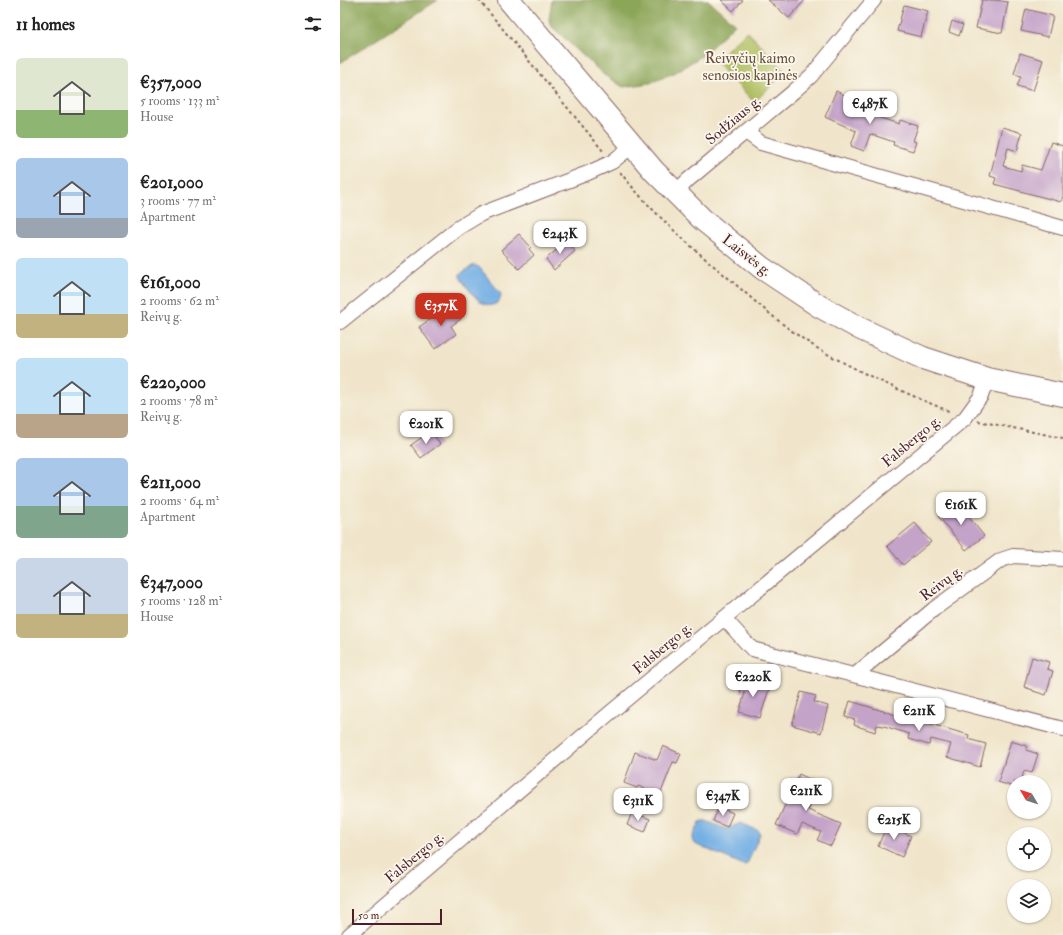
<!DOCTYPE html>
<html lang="en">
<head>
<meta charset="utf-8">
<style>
  :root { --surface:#fff; --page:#f2f2f2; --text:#222; --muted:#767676; --accent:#c8321e }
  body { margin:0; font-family:"IM FELL Double Pica",serif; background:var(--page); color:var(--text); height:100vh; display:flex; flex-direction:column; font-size:15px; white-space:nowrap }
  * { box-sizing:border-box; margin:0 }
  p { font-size:13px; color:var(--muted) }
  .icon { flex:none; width:22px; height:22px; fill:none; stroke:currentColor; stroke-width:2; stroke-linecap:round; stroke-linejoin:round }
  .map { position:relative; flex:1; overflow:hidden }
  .side { display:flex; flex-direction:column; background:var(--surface); width:340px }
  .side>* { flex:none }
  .needle { width:26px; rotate:309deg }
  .controls { position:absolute; left:667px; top:775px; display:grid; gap:8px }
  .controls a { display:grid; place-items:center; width:44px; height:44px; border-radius:50%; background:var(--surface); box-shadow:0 1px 3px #0004; font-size:20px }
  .scale { position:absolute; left:12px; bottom:10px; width:90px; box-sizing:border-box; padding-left:4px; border:2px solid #4a1f2b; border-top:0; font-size:11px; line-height:14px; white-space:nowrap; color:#4a1f2b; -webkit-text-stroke:3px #fbf7ec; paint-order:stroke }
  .price { position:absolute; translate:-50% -34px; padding:0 9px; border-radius:8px; background:#fff; color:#222; font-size:13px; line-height:26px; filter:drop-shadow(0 1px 2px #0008) }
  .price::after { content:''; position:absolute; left:50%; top:24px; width:12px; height:9px; margin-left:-6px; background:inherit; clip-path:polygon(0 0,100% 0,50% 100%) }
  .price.active { background:var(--accent); color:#fff }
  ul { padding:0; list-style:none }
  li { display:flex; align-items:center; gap:12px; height:100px; padding:0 16px }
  li span { display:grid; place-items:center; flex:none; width:112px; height:80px; border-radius:6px; color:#555 }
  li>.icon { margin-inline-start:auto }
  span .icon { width:48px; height:48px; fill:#fffc; stroke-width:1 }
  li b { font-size:17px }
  h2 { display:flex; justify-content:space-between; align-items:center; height:48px; padding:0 16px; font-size:17px }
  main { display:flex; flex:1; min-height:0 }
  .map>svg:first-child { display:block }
  .green { fill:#b0bf62; stroke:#7d6f46 }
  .forest { fill:#8ca658; stroke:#6b6242 }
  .water { fill:#72afe4; stroke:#5e6788 }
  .building { fill:#c4a3c9 }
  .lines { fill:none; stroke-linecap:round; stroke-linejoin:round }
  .street-casing { stroke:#846463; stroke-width:16 }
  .primary-casing { stroke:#846463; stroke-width:24 }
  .path { stroke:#846463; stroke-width:2; stroke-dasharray:3 3; stroke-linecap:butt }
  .street { stroke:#fff; stroke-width:14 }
  .primary { stroke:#fff; stroke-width:22 }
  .labels { text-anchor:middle; stroke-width:3.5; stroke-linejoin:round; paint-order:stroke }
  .park-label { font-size:15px; fill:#694f3c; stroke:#fbf7ec }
  .street-label { font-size:15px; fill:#4a1f2b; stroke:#fbf7ec }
</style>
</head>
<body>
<main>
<section class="side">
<h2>11 homes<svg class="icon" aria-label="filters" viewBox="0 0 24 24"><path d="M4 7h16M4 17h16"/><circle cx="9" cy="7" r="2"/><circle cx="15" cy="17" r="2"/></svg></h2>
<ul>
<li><span style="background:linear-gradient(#dfe7d0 65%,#8fb573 0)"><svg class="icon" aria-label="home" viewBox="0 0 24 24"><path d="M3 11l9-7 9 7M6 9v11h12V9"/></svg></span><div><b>€357,000</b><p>5 rooms · 133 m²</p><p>House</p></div></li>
<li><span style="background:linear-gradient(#a9c7e8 75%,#9aa5b1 0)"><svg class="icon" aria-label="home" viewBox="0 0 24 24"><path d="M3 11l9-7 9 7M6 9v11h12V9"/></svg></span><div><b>€201,000</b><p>3 rooms · 77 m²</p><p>Apartment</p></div></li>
<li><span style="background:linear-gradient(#bfe0f5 70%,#c2b280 0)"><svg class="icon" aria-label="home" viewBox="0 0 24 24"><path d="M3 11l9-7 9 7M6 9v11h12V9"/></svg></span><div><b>€161,000</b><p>2 rooms · 62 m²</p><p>Reivų g.</p></div></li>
<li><span style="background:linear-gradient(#bfe0f5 70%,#b9a48a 0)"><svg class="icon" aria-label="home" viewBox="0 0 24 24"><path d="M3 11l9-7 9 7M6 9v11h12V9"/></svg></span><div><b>€220,000</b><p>2 rooms · 78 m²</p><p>Reivų g.</p></div></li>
<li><span style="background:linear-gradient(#a9c7e8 60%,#7fa58c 0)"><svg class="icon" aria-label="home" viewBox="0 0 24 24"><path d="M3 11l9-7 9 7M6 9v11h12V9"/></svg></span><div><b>€211,000</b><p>2 rooms · 64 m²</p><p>Apartment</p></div></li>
<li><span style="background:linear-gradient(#c9d6e8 70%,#c2b280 0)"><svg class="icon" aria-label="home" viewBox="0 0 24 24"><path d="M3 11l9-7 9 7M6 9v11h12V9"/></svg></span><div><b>€347,000</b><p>5 rooms · 128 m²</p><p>House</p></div></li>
</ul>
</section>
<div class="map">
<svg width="723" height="935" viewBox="0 0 723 935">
  <rect width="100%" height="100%" fill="#fbf7ec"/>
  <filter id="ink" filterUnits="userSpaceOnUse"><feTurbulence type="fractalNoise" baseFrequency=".025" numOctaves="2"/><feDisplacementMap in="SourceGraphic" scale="8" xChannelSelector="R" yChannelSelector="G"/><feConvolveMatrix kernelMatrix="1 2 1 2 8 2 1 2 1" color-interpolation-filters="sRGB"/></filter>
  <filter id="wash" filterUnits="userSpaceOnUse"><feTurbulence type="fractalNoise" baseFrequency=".012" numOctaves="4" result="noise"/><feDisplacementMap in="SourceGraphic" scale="16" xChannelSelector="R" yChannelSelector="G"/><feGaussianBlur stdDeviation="0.9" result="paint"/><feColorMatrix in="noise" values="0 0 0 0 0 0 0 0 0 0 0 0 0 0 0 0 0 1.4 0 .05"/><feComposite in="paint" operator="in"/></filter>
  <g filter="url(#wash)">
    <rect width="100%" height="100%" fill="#f0e5ca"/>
    <path class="green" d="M 407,31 L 446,72 L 414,102 L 375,61 Z"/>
    <path class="forest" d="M 0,0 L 98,0 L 0,63 Z
      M 212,0 L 368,0 L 395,24 L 363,55 L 336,72 L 310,83 L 283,87 L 264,75 L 210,25 L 209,19 Z"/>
    <path class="water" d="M 134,265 L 139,267 L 161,294 C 161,299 159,302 155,304 C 142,311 126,286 120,277 L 120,274 Z
      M 363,821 L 366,821 L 386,829 L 401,823 L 419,831 L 420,834 L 407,864 L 404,865 L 357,845 L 353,842 L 352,839 L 360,822 Z"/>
    <g id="blocks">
      <path class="building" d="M 381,0 L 403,0 L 393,11 Z
        M 428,0 L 465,0 L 449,18 Z
        M 642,0 L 655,0 L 668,2 L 662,33 L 636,28 Z
        M 564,5 L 588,11 L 581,37 L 557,31 Z
        M 686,9 L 713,16 L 708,37 L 681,31 Z
        M 612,21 L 623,25 L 619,36 L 609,32 Z
        M 680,53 L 703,60 L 693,91 L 677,86 L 681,76 L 674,74 Z
        M 496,91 L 513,99 L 509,108 L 559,124 L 560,120 L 578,126 L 573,141 L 576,142 L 573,151 L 553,145 L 554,142 L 530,134 L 524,151 L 511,146 L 516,131 L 485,117 Z
        M 662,127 L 682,133 L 677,151 L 668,148 L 663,166 L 681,171 L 682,165 L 701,170 L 711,142 L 723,146 L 723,196 L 721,202 L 654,184 L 656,178 L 650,176 Z
        M 179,234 L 191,247 L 189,249 L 194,255 L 179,269 L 161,250 Z
        M 227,241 L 235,251 L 214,270 L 206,259 Z
        M 111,305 L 121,319 L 111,326 L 116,334 L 95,349 L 79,327 Z
        M 91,431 L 100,444 L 81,458 L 71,445 Z
        M 616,501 L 644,536 L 626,550 L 598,516 Z
        M 575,523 L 591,542 L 563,565 L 547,546 Z
        M 692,657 L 709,662 L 707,669 L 713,671 L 706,695 L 693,691 L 693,690 L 684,687 Z
        M 404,678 L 419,683 L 418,686 L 429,689 L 420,718 L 399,712 L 405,693 L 400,692 Z
        M 461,692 L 476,696 L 474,702 L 488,706 L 481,733 L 452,725 Z
        M 510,701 L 563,717 L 563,716 L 629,735 L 628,739 L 646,744 L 640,767 L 607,757 L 611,744 L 591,739 L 589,745 L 568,739 L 569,734 L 544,726 L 537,725 L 535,732 L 514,725 L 515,720 L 505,717 Z
        M 671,741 L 687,746 L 686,750 L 698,754 L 692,773 L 684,771 L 681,782 L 674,782 L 674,787 L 658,782 Z
        M 323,746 L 341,754 L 337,763 L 333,762 L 320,795 L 298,786 L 297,788 L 284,783 L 295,752 L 317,760 Z
        M 459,774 L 480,784 L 468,810 L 501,824 L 491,846 L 477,840 L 481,832 L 462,824 L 457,834 L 436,825 Z
        M 379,807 L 393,813 L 387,827 L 373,821 Z
        M 292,812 L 310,819 L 305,832 L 287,825 Z
        M 547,825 L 571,836 L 562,857 L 538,846 Z"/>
    </g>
  </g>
  <g filter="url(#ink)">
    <use href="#blocks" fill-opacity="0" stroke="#846463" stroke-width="1"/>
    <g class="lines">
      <defs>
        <path id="street" d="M 406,132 L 421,143 L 723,228
          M 335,193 L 348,180 L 453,92 L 471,76 L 534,0
          M 0,322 L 118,228 L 141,214 L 248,173 L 272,162 L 292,146
          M 384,618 L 412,649 L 723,729
          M 515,675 L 594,609 L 661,560 L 673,556 L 723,559
          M 9,935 L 271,712 L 625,418 L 641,396 L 647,379"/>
        <path id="primary" d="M 169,0 L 314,171 L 362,219 L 422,268 L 479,306 L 521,329 L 583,358 L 647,379 L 723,395"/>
      </defs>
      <use href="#street" class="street-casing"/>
      <use href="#primary" class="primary-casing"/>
      <path class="path" d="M 139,0 L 263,151
        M 280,172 C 313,214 352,248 393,282 C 421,307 450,332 482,351 C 523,374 567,394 611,412
        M 638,421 L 723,438"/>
      <use href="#street" class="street"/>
      <use href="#primary" class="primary"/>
    </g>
  </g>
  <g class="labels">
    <g class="park-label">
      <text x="410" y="63">Reivyčių kaimo<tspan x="410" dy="17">senosios kapinės</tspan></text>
    </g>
    <g class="street-label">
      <text transform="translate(393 120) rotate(-40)" y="5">Sodžiaus g.</text>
      <text transform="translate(407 255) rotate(38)" y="5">Laisvės g.</text>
      <text transform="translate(571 441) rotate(-40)" y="5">Falsbergo g.</text>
      <text transform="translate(601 583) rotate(-37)" y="5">Reivų g.</text>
      <text transform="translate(322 648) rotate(-40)" y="5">Falsbergo g.</text>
      <text transform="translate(74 857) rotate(-40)" y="5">Falsbergo g.</text>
    </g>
  </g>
</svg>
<div class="controls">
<a><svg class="needle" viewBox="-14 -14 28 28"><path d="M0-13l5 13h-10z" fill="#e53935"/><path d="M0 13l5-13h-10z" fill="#767676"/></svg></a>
<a><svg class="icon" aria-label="locate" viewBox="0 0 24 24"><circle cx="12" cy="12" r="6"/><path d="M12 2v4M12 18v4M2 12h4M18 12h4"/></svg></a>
<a><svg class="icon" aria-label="layers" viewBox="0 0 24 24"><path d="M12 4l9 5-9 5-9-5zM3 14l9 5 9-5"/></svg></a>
</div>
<div class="scale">50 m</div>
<b class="price" style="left:530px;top:125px">€487K</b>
<b class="price" style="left:220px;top:255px">€243K</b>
<b class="price active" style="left:101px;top:327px">€357K</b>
<b class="price" style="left:86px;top:445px">€201K</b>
<b class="price" style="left:621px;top:526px">€161K</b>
<b class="price" style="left:413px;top:698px">€220K</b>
<b class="price" style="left:579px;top:732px">€211K</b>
<b class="price" style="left:466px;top:812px">€211K</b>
<b class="price" style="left:383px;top:817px">€347K</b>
<b class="price" style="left:298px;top:822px">€311K</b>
<b class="price" style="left:554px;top:841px">€215K</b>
</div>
</main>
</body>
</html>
